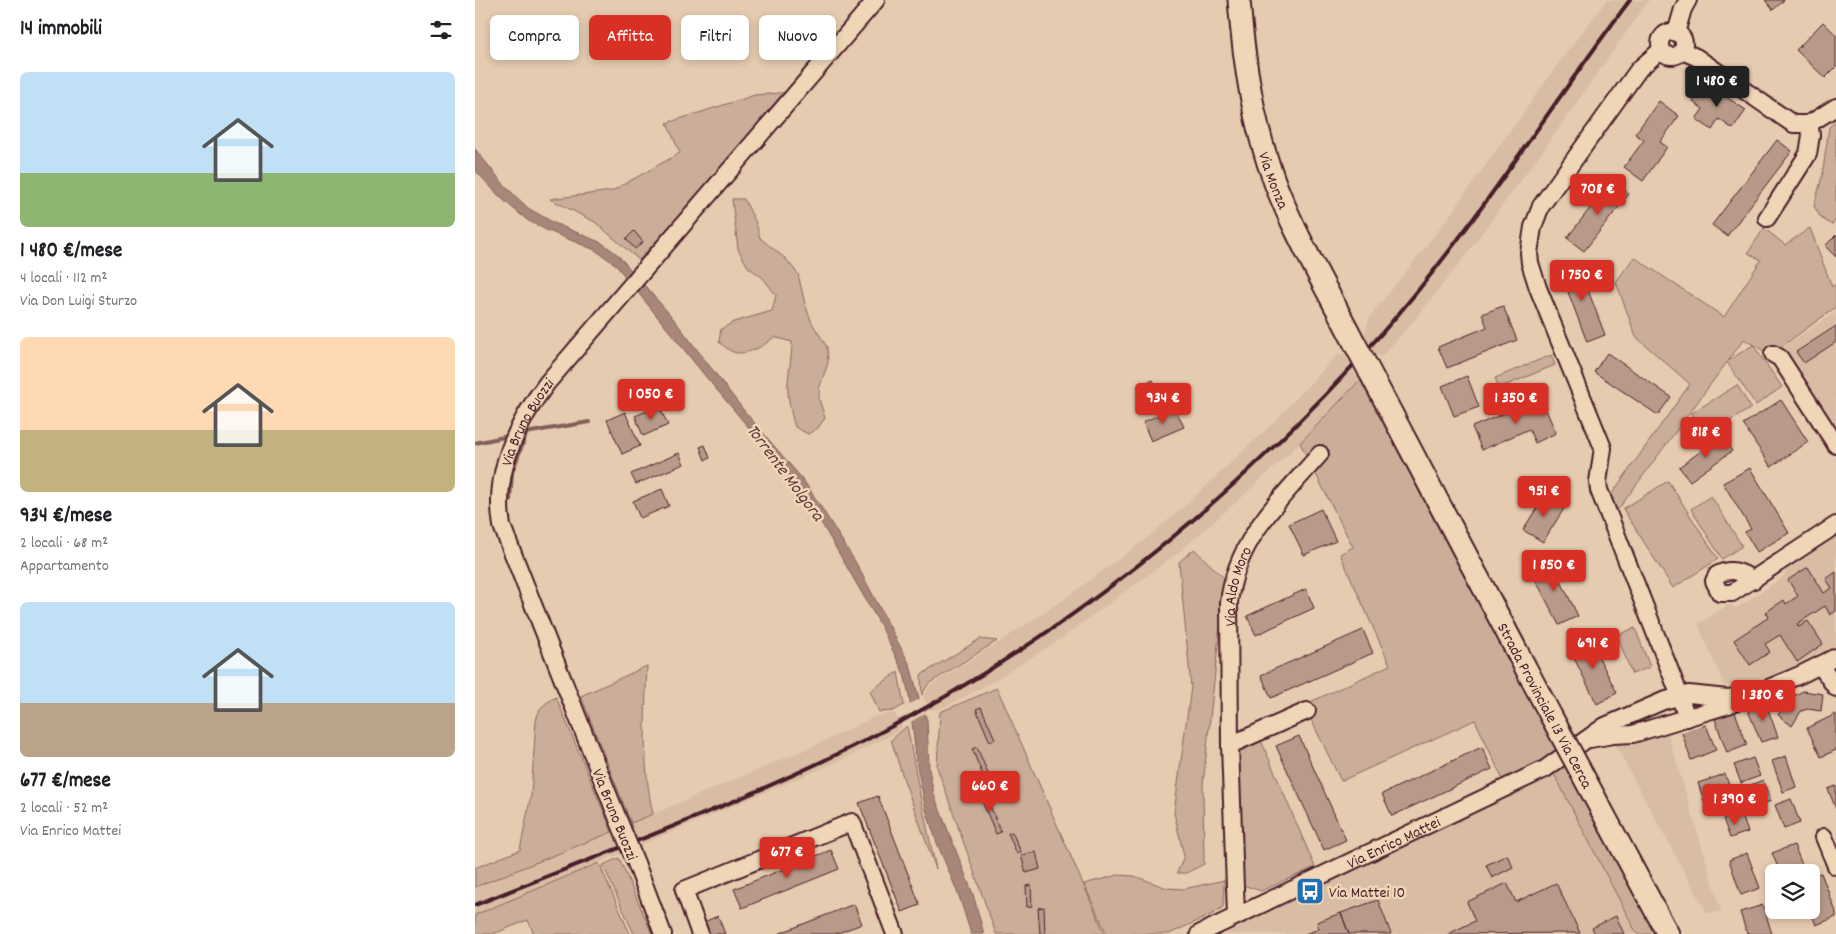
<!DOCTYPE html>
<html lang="it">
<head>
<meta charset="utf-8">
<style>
  :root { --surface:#fff; --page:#f2f2f2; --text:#202124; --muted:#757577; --accent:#d93025 }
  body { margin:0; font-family:Dekko,sans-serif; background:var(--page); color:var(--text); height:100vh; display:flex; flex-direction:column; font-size:19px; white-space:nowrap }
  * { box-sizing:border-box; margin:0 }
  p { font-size:16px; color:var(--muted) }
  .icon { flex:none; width:28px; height:28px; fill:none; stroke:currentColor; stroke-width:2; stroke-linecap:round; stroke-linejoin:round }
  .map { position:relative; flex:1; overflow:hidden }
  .panel { display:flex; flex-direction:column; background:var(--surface); width:475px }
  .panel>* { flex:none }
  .banner { position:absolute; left:15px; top:15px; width:475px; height:45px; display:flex; gap:10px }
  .controls { position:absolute; left:1290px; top:864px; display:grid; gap:10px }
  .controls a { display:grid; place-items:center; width:55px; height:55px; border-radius:8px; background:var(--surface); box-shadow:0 2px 8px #0003; font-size:25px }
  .price { position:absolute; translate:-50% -42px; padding:0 11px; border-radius:5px; background:var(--accent); color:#fff; font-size:16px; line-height:32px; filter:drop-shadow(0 1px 2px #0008) }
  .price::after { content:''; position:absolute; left:50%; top:30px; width:15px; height:11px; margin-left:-8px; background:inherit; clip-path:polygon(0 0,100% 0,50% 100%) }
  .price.selected { background:#222; color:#fff }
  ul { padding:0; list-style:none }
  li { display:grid; align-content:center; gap:10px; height:265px; padding:0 20px }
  li span { display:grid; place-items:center; height:155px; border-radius:8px; color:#555 }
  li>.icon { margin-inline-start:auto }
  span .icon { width:90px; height:90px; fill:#fffc; stroke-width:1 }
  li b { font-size:21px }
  h2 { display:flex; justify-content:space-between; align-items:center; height:60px; padding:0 20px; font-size:21px }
  .tag { padding:0 18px; border-radius:8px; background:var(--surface); box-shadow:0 2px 8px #0003; font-size:18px; line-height:45px }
  .tag.selected { background:var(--accent); color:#fff }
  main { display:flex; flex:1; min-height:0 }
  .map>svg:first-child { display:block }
  .built { fill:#d8bca4 }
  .green { fill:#cbae99; stroke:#8a6662 }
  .water { fill:#a8877a; stroke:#825d5a }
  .pier { fill:#e5cbaf }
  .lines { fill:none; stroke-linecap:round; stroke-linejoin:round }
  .stream { stroke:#825d5a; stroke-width:4 }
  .building { fill:#b99a8a; stroke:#4a1f2b }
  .minor-casing { stroke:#4a1f2b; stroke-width:20 }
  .major-casing { stroke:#4a1f2b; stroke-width:25 }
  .minor { stroke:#efd6b7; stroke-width:16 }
  .major { stroke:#efd6b7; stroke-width:21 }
  .rail { stroke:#4a1f2b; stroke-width:4 }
  .minor-bridge-casing { stroke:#4a1f2b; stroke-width:20; stroke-linecap:butt }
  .major-bridge-casing { stroke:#4a1f2b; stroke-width:25; stroke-linecap:butt }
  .minor-bridge { stroke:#efd6b7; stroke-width:16 }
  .major-bridge { stroke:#efd6b7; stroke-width:21 }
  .labels { text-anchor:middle; stroke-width:5; stroke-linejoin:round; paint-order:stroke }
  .street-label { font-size:16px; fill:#4a1f2b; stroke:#efd6b7 }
  .poi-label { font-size:16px; fill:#4a1f2b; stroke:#efd6b7; text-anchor:start }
  .water-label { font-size:18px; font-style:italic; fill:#62393f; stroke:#efd6b7 }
</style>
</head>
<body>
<main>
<section class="panel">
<h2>14 immobili<svg class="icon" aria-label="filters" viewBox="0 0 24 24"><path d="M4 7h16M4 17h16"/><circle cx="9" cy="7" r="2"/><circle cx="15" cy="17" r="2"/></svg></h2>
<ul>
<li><span style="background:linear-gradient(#bfe0f5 65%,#8fb573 0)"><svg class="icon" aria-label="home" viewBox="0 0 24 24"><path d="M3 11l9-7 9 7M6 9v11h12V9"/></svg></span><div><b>1 480 €/mese</b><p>4 locali · 112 m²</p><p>Via Don Luigi Sturzo</p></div></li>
<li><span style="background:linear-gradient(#ffd9b3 60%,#c2b280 0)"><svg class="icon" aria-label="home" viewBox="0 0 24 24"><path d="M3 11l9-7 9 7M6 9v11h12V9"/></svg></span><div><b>934 €/mese</b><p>2 locali · 68 m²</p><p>Appartamento</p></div></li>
<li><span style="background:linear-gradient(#bfe0f5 65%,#b9a48a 0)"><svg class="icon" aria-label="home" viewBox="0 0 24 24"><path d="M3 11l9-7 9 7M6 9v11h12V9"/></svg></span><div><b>677 €/mese</b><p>2 locali · 52 m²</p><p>Via Enrico Mattei</p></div></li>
</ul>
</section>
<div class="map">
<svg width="1361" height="934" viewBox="0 0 1361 934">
  <rect width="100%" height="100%" fill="#e5cbaf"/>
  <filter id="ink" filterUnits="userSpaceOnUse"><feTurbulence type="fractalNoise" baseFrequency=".02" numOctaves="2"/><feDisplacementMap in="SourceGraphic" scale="10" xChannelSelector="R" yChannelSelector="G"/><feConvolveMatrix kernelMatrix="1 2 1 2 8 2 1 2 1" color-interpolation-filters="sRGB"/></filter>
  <g filter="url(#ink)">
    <path class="built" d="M 1132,0 L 1174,0 L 1069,149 L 987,260 L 942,317 L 906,357 L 897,352 L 881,370 L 885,380 L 825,443 L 768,496 L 704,552 L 587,638 L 519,681 L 470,707 L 456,710 L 448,697 L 455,685 L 523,643 L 588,600 L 667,542 L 712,504 L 799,422 L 861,356 L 872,353 L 889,335 L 895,317 L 967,226 L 1091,53 Z
      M 1361,312 L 1361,432 L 1305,349 Z
      M 1361,535 L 1361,645 L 1323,664 L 1263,688 L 1249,685 L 1223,624 L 1253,605 L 1262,608 L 1310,576 L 1311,566 Z
      M 419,713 L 427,726 L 421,733 L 362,762 L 0,915 L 0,887 L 117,840 L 341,745 L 401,716 Z
      M 1193,734 L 1246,911 L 1232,913 L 1139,743 Z
      M 1078,772 L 1162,934 L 753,934 L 751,929 Z"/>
    <path class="green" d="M 316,92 L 164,260 L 120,222 L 75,199 L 137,191 L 205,153 L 192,123 L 280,95 Z
      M 1361,121 L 1361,219 L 1357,225 L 1346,218 L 1339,206 L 1347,177 L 1354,127 Z
      M 257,199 L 269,199 L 281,223 L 285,238 L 311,259 L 323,274 L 330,304 L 337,323 L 352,347 L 353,363 L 344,389 L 344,399 L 350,418 L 343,428 L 333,434 L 320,427 C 316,413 312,397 313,382 C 314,368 317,356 317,342 L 299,337 C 289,346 272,356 258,352 C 253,350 248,345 244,342 L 246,329 L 259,322 L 297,311 L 301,295 L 288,278 L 273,267 L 263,249 Z
      M 1289,228 L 1310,245 L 1335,228 L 1357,287 L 1361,283 L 1361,307 L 1295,355 L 1269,339 L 1253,361 L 1278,345 L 1307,387 L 1281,405 L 1252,362 L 1142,511 L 1136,495 L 1215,384 L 1161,337 L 1141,282 L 1159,257 L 1249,317 L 1286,260 L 1273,253 Z
      M 1076,355 L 1080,365 L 1024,388 L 1020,378 Z
      M 885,380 L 1082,752 L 1028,780 L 1000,720 L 866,781 L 829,705 L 915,665 L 865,554 L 878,547 L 825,443 Z
      M 1262,385 L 1276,408 L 1231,436 L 1217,413 Z
      M 1193,481 L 1243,559 L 1198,588 L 1148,509 Z
      M 1236,496 L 1267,546 L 1247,559 L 1216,509 Z
      M 719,549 L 750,579 L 728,784 L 729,864 L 711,873 L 702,873 L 709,856 L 699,813 L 716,687 L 704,562 Z
      M 1160,628 L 1175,667 L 1157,674 L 1142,635 Z
      M 505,639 L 522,641 L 453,684 L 447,695 L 446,675 Z
      M 172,666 C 170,716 167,765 178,814 L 156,823 L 106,696 Z
      M 423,672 L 429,705 L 418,711 L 404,712 L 395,691 Z
      M 522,688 L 630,934 L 521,934 L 462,767 L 465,712 Z
      M 81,697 L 137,832 L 0,887 L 0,868 L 45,850 L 56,795 L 61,721 C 64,707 69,704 81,697 Z
      M 432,726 L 446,800 L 461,869 L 430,783 L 416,740 Z
      M 785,738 L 840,867 L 786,891 L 768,885 L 763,749 Z
      M 1091,762 L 1184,934 L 1162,934 L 1078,772 Z
      M 144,858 L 177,934 L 159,934 L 128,865 Z
      M 124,863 L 155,934 L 59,934 L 53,920 L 18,934 L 0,934 L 0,915 Z
      M 643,875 L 659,876 L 692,888 L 709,889 L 749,880 L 748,907 L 738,914 L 694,934 L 632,934 L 609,884 Z"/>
    <path class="water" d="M 0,149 L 31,187 L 53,208 L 79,223 L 127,243 L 142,254 L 197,317 L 270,412 L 329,481 L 346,507 L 381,563 L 435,665 L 444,698 L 452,720 L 454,769 L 459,795 L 498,894 L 509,934 L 496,934 L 484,896 L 462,843 L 451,810 L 442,766 L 434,695 L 429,674 L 406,626 L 329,493 L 231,377 L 140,264 L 120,250 L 71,230 L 52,220 L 26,198 L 0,170 Z"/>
    <path class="pier" d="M 446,698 L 452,712 L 434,723 L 432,706 Z"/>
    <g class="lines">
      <path class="stream" d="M 50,433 L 114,422
        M 0,443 L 29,437
        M 35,500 L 37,472 L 52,432"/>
    </g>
    <path class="building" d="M 1290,0 L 1309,0 L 1298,10 Z
      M 1348,22 L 1361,35 L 1361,67 L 1350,78 L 1321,50 Z
      M 1230,83 L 1271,110 L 1258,129 L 1244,119 L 1237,130 L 1221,119 L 1228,109 L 1218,102 Z
      M 1184,101 L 1204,116 L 1185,142 L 1192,147 L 1168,181 L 1149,167 L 1169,140 L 1160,134 Z
      M 1302,140 L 1317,151 L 1252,236 L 1237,225 Z
      M 1137,180 L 1154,194 L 1109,251 L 1092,238 Z
      M 159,231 L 168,242 L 160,249 L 151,239 Z
      M 1361,235 L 1361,257 L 1350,246 Z
      M 1102,261 L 1130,335 L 1112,342 L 1084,268 Z
      M 1028,306 L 1042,340 L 972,368 L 963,347 L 1012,327 L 1007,314 Z
      M 1361,326 L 1361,342 L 1329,363 L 1321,352 Z
      M 1132,353 L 1196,397 L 1183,415 L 1119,372 Z
      M 992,376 L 1004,407 L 979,416 L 967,386 Z
      M 678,380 L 684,393 L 668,400 L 663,387 Z
      M 1066,398 L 1081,433 L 1060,443 L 1054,429 L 1007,450 L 997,427 Z
      M 1306,400 L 1333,442 L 1296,467 L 1268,424 Z
      M 184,406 L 193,425 L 168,436 L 160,416 Z
      M 700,408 L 709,427 L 676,441 L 668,422 Z
      M 150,412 L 165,446 L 147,454 L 132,420 Z
      M 1247,436 L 1257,451 L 1215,481 L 1204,467 Z
      M 230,445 L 235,458 L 230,460 L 225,447 Z
      M 204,453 L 209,464 L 161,484 L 156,474 Z
      M 1275,468 L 1314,533 L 1282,552 L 1270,532 L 1276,529 L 1248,483 Z
      M 187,489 L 194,506 L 165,518 L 158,501 Z
      M 1070,495 L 1090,507 L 1068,542 L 1048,530 Z
      M 846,509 L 861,541 L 829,555 L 814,524 Z
      M 1075,559 L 1103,616 L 1084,625 L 1055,569 Z
      M 1333,567 L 1349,593 L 1357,588 L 1351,579 L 1361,572 L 1361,611 L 1355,615 L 1350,606 L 1322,624 L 1324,627 L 1333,621 L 1348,644 L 1322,662 L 1305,635 L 1290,644 L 1295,652 L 1275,665 L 1259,640 L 1294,617 L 1291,612 L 1309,600 L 1311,604 L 1323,596 L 1313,580 Z
      M 831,589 L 839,608 L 781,635 L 772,616 Z
      M 888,630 L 898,653 L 796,698 L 786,675 Z
      M 1113,636 L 1142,693 L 1122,704 L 1093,646 Z
      M 1328,691 L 1348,694 L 1346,711 L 1333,709 L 1326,711 L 1317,726 L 1303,715 L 1313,699 Z
      M 1290,701 L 1303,737 L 1286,742 L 1272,708 Z
      M 506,707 L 520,739 L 515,742 L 501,709 Z
      M 1260,712 L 1272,745 L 1252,753 L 1240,719 Z
      M 1361,714 L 1361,750 L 1346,757 L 1332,728 Z
      M 1231,725 L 1241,750 L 1216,760 L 1207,733 Z
      M 824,736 L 871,840 L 849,850 L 801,746 Z
      M 502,747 L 519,788 L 514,790 L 497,749 Z
      M 1007,747 L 1017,769 L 917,816 L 907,794 Z
      M 1311,756 L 1321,787 L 1308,792 L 1297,761 Z
      M 1278,758 L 1285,776 L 1266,783 L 1259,765 Z
      M 1250,774 L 1259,799 L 1232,810 L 1223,783 Z
      M 1288,780 L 1296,801 L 1276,808 L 1268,788 Z
      M 1361,786 L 1361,809 L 1353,789 Z
      M 509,792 L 526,832 L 521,834 L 504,794 Z
      M 403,796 L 445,905 L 427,912 L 384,803 Z
      M 1316,799 L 1325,823 L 1309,829 L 1300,805 Z
      M 1266,813 L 1273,832 L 1255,838 L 1248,819 Z
      M 537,832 L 546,852 L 542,854 L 533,833 Z
      M 1319,845 L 1330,872 L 1305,872 L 1297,853 Z
      M 356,850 L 364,869 L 267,908 L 259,889 Z
      M 561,852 L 565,869 L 551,873 L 546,855 Z
      M 1272,853 L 1285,888 L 1266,895 L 1254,860 Z
      M 1032,855 L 1038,867 L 1017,878 L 1011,865 Z
      M 1346,873 L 1361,912 L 1361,917 L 1341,925 L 1335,910 L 1336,910 L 1336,876 Z
      M 1032,883 L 1041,902 L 1081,883 L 1105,933 L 973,934 L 1000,921 L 992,902 Z
      M 556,885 L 557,906 L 552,907 L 551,886 Z
      M 903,900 L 916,934 L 874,934 L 866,913 Z
      M 379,904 L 387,924 L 360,934 L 303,934 Z
      M 1288,905 L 1297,934 L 1272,934 L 1265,912 Z
      M 569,907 L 570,934 L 565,934 L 563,908 Z
      M 866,913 L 874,934 L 830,934 L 844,929 L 842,922 Z
      M 243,916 L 250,934 L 227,934 L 224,924 Z
      M 1141,916 L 1149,934 L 1120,934 L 1117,928 Z"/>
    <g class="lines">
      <defs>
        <g id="minor">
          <circle cx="1197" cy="44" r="12"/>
          <path d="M 1201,33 L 1208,9 L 1213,0"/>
          <path d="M 1186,50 L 1164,69 L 1066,206 L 1058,227 L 1054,253 L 1055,263 L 1063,288 L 1128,448 L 1123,482 L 1124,490 L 1201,686 L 1212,718"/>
          <path d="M 1207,51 L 1221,57 L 1318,124 L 1334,124 L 1361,107"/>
          <path d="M 1292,218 L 1333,154 L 1336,135 L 1334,123"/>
          <path d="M 1298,354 L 1305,358 L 1361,445"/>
          <path d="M 1279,580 C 1266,572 1256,567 1242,575 L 1239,581 L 1245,593 L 1257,593 L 1361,525"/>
          <path d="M 1345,665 L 1361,688"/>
          <path d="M 1115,739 L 1138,735 L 1158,734 L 1253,705 L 1327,674 L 1361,657"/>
          <path d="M 755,745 L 832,711"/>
          <path id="s1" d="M 143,819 L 27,526 C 18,474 41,424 72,383 L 401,0"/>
          <path d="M 1349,837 L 1361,866"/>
          <path d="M 161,863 L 188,934"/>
          <path id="s2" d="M 761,916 L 755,745 L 754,603 C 761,539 805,500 845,454"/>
          <path d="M 225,934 L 209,890 L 377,822 L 420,934"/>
          <path id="s3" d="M 724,934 L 1070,769 L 1130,726 L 1188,701 L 1214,694 L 1252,698 L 1273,696"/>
        </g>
        <g id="major">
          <path id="s4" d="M 764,0 C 769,63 778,124 800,183 C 822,239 853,291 880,344"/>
          <path d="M 889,361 L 1076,716"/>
          <path d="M 1105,770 L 1193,934"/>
        </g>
      </defs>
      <use href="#minor" class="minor-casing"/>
      <use href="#major" class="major-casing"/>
      <use href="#minor" class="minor"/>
      <use href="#major" class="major"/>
      <path class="rail" d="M 0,905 C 130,853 264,804 389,741 C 587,640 761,499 907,333 C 999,229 1072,110 1155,0"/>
      <defs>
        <path id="minor-bridge" d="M 143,819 L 161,863"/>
        <path id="major-bridge" d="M 880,344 L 889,361
          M 1076,716 L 1105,770"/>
      </defs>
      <use href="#minor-bridge" class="minor-bridge-casing"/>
      <use href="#major-bridge" class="major-bridge-casing"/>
      <use href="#minor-bridge" class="minor-bridge"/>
      <use href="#major-bridge" class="major-bridge"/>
    </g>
  </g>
  <defs>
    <symbol id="bus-square" viewBox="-11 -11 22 22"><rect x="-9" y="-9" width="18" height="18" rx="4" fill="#1f6fb2" stroke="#efd6b7"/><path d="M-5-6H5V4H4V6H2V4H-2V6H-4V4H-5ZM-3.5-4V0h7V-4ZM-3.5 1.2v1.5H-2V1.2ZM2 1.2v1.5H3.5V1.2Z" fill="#fff"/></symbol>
  </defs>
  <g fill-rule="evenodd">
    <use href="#bus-square" x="819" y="875" width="32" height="32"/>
  </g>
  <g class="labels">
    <g class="street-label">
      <text dy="6" stroke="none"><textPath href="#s4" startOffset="184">Via Monza</textPath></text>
      <text dy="6" stroke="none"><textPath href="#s1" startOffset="425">Via Bruno Buozzi</textPath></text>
      <text dy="6" stroke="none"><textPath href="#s2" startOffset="331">Via Aldo Moro</textPath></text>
      <text transform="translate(1071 705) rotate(62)" y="6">Strada Provinciale 13 Via Cerca</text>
      <text transform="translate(141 814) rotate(68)" y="6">Via Bruno Buozzi</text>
      <text dy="6" stroke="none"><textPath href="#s3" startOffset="215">Via Enrico Mattei</textPath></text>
    </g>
    <g class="poi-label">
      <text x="854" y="897">Via Mattei 10</text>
    </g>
    <g class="water-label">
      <text transform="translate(311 472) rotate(53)" y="6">Torrente Molgora</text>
    </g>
  </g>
</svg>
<div class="controls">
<a><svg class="icon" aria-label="layers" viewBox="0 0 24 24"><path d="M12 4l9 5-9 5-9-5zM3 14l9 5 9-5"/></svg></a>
</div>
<b class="price selected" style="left:1242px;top:108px">1 480 €</b>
<b class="price" style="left:1123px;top:216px">708 €</b>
<b class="price" style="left:1107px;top:302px">1 750 €</b>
<b class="price" style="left:176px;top:421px">1 050 €</b>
<b class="price" style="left:688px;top:425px">934 €</b>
<b class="price" style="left:1041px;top:425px">1 350 €</b>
<b class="price" style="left:1231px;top:459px">818 €</b>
<b class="price" style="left:1069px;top:518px">951 €</b>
<b class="price" style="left:1079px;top:592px">1 850 €</b>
<b class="price" style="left:1118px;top:670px">691 €</b>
<b class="price" style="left:1288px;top:722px">1 380 €</b>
<b class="price" style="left:515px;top:813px">660 €</b>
<b class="price" style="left:1260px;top:826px">1 390 €</b>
<b class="price" style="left:312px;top:879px">677 €</b>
<div class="banner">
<a class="tag">Compra</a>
<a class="tag selected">Affitta</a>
<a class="tag">Filtri</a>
<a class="tag">Nuovo</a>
</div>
</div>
</main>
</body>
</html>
